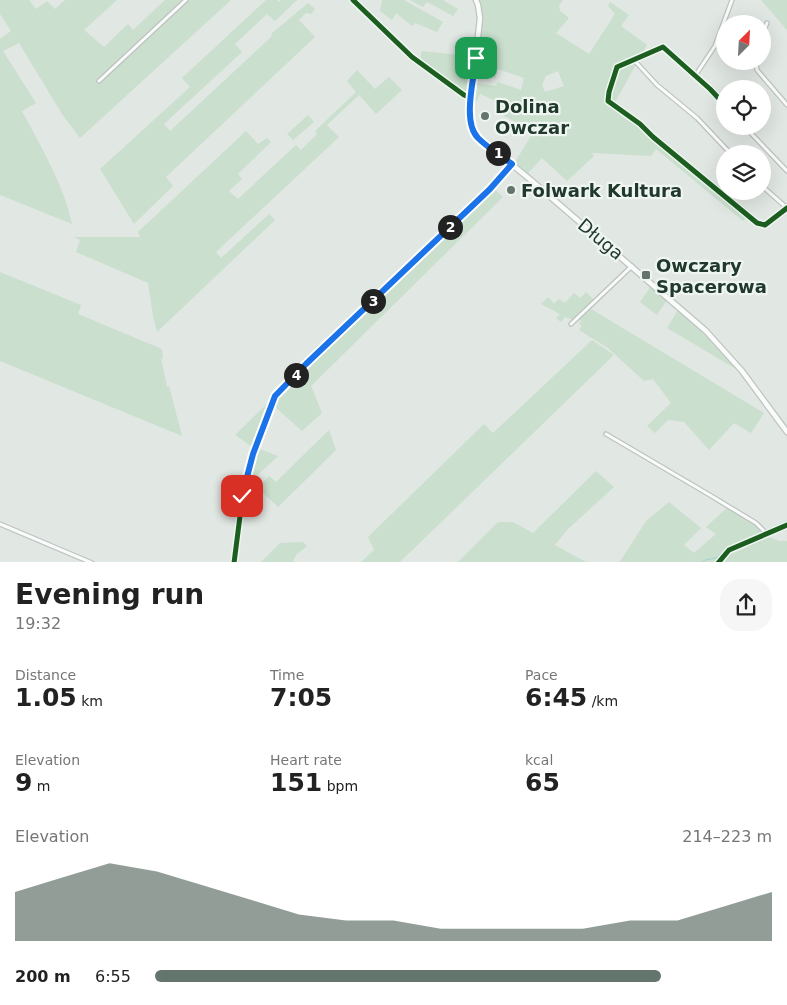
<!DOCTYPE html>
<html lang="en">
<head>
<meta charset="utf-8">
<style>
  body { margin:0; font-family:"DejaVu Sans",sans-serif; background:#f6f6f6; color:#222; height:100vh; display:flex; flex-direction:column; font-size:19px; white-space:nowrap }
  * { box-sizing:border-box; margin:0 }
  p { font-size:16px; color:#767676 }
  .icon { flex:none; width:28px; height:28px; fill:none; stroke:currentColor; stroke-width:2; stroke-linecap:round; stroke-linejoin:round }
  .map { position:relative; height:562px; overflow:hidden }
  .sheet { display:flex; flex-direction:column; background:#fff; flex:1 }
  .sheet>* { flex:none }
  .needle { width:32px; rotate:24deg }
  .buttons { position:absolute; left:716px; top:15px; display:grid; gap:10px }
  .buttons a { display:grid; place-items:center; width:55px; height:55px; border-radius:50%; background:#fff; box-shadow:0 5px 20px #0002; font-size:25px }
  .pin { position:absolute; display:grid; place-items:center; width:42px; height:42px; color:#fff; margin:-21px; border-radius:10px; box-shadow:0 2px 8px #0006 }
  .km { position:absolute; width:25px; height:25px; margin:-12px; border-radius:50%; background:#222; color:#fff; font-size:14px; line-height:25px; text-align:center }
  .round { display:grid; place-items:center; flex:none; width:52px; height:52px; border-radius:20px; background:#f6f6f6 }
  .summary { display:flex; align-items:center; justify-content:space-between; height:85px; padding:0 15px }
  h1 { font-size:28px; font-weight:700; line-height:38px }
  .figures { display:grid; grid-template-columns:repeat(3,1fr); gap:8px; height:85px; padding:5px 15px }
  .figures div { display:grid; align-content:center }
  .figures b { font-size:25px; font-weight:700 }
  .figures small { font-size:14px; font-weight:400 }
  .figures p { font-size:14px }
  .chart { height:140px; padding:10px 15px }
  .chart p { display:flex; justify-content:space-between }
  .chart svg { width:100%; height:90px; margin-top:5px; fill:#64756d; opacity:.7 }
  ul { padding:0 15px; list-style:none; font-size:16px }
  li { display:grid; grid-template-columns:80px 60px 1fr; align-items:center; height:38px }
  li i { height:12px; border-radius:6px; background:#64756d }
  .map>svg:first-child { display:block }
  .green { fill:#cadfcd; fill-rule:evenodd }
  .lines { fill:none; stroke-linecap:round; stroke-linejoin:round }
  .stream { stroke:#a3d4d1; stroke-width:1 }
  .street-casing { stroke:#bec3c0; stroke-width:5.5 }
  .secondary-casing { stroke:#bec4c0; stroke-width:7 }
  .street { stroke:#fafbfb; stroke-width:3 }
  .secondary { stroke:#fafbfb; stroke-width:4.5 }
  .cycleway-casing { stroke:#eff6f1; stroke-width:8 }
  .cycleway { stroke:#1b5e20; stroke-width:5 }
  .route-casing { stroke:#fff; stroke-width:10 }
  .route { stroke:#1a73e8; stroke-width:6 }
  .poi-dot { fill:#64756d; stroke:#eff6f1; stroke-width:2 }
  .labels { text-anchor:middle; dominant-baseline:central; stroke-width:4.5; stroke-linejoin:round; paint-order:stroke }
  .poi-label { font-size:18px; font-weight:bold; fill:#21382d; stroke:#eff6f1; text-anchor:start }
  .street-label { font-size:18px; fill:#21382d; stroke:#eff6f1 }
</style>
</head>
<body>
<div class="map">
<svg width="787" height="563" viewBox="0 0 787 563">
  <rect width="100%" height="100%" fill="#e1e7e3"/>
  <g class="green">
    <path d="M0 0H29L36 9 47 1 55 9 65 0H117L84 30 104 47 128 24 133 30 165 0H231L80 138 62 114 19 43 3 51 36 103 22 111C41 147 64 185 72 224L0 195V39L11 31 0 14Z"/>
    <path d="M266 0H277L279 2 281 0H297L275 21 267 14 235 44 242 52 164 124 170 131 272 36 271 34 308 3 315 9 311 14 306 13 299 20 315 37 166 177 173 186 134 224 100 169 190 87 182 78Z"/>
    <path d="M382 0H404L443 22 437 32 415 23 412 26 396 13 392 20 380 11Z"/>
    <path d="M410 0H443L458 9 453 16 427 2 423 7Z"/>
    <path d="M480 0H563L559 6 560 11 569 18 556 33 589 54 615 14 608 6 610 2 629 15 621 26 647 45 614 104 749 216 743 221 656 149 651 156 592 153 594 156 567 181 542 158 528 173 515 162 534 131 496 112V101L480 94 477 101H475L477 83 496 86 498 82 521 90 524 78 498 69 495 79 485 59 482 60C477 40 486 20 480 0ZM558 71 564 86 545 92 542 85 546 76Z"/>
    <path d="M761 0H787V30Z"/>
    <path d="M422 51 460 55 458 72 471 73 468 93 466 95 420 59Z"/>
    <path d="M357 70 375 89 389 77 402 90 376 114 359 95 327 125 339 137 216 252 221 258 269 214 275 220 157 332 153 316 148 283 76 252 80 240 74 237H140L138 232 246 131 258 144 267 138 271 142 238 174 242 179 229 191 238 199 296 145 301 150 317 134 315 131 356 92 347 81Z"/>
    <path d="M308 115 314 122 293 140 287 134Z"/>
    <path d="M493 188 503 197 311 386 322 413 302 431 274 406 276 398 304 368Z"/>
    <path d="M0 272 81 305 78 314 162 349 163 359 161 358 167 387 169 386 182 436 0 361Z"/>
    <path d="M651 286 667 300 657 315 640 302Z"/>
    <path d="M586 292 594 300 573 320 565 317 561 322 556 318 560 314 541 304 548 297 554 304 559 299 565 303 574 293 580 298Z"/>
    <path d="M591 309 764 413 751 433 734 423 709 450 684 422 668 420 655 433 647 426 671 403 653 379 644 381 608 348 579 330 582 326 579 324 581 321 578 319Z"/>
    <path d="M678 310 705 335 736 369 667 328Z"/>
    <path d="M592 340 614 355 400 562H361L374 550 368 537 484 424 493 433Z"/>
    <path d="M272 399 254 448 235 435Z"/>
    <path d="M329 430 336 450 278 507 262 492 256 490 269 476 276 482Z"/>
    <path d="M257 448 278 456 246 486Z"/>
    <path d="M596 471 614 487 567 530 555 545 586 562H458L498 522H513L533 533Z"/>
    <path d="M669 502 701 528 684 545 694 553 716 534 706 527 727 508 761 528 763 533 727 549 714 562 619 563 646 521Z"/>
    <path d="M769 537 779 541H787V562H724L729 555Z"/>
    <path d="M303 542 307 546 296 555 293 562H261L280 543Z"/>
  </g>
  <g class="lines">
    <g class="stream">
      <path d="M767 530 787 521"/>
      <path d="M701 563 705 560 716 558 727 548 762 532"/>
    </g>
    <defs>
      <g id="street">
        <path d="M353 0 412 57 464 95 471 98"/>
        <path d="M762 35 767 23"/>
        <path d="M634 60 657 85 697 118 731 154"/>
        <path d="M756 61 757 70 787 105"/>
        <path d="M695 76 715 46 732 0"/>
        <path d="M99 81 186 0"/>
        <path d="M725 105 710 89 663 47 617 67 609 92 608 101 640 124 653 137 757 223 765 225 787 208"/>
        <path d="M744 126 787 171"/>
        <path d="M762 186 787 208"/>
        <path d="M571 324 632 266"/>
        <path d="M606 434 708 494 756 523 767 534"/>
        <path d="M0 524 92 563"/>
        <path d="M234 563 244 485 253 454 275 396 306 364 490 189 512 165"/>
      </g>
      <g id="secondary">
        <path d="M476 0 478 5 480 18 471 101 470 115 475 134 532 181 706 331 742 371 787 432"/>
        <path d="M718 563 729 550 787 525"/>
      </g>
    </defs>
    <use href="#street" class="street-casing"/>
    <use href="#secondary" class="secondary-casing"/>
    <use href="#street" class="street"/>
    <use href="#secondary" class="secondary"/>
    <defs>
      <g id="cycleway">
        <path d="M725 105 710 89 663 47 617 67 609 92 608 101 640 124 653 137 757 223 765 225 787 208"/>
        <path d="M234 563 244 485 253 454 275 396 306 364 490 189 512 164C482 141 468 141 471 98L464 95 412 57 353 0"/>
        <path d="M718 563 729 550 787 525"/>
      </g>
    </defs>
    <use href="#cycleway" class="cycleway-casing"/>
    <use href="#cycleway" class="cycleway"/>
  </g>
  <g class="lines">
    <defs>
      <path id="route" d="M242 496 253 454 275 396 306 364 490 189 512 164C501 156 488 148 478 138 462 122 474 79 476 58"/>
    </defs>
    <use href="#route" class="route-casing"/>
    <use href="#route" class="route"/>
  </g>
  <g class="poi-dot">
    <circle cx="485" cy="116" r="5"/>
    <circle cx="511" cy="190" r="5"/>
    <rect x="641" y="270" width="10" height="10" rx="2.5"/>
  </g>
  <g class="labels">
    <g class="poi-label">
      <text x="495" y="106">Dolina<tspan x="495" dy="21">Owczar</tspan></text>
      <text x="521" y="190">Folwark Kultura</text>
      <text x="656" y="265">Owczary<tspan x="656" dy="21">Spacerowa</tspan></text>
    </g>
    <g class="street-label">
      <text transform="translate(601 239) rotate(40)">Długa</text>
    </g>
  </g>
</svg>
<div class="buttons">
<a><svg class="needle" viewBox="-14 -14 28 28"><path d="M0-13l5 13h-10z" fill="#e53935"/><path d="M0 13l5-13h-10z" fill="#767676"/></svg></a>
<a><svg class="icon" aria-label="locate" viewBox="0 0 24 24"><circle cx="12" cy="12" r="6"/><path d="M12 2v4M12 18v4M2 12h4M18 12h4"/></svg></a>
<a><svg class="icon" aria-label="layers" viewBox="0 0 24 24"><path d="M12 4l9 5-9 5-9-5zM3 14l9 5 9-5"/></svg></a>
</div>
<div class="pin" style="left:476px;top:58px;background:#1e9e55"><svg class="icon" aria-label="arrive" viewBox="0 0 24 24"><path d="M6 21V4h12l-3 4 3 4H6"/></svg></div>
<div class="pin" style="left:242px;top:496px;background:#d93025"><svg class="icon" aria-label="check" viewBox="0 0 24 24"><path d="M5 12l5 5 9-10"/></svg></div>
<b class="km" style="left:498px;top:153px">1</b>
<b class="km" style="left:450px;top:227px">2</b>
<b class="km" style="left:373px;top:301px">3</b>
<b class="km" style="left:296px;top:375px">4</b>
</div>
<section class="sheet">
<div class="summary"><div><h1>Evening run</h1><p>19:32</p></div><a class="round"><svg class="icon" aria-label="share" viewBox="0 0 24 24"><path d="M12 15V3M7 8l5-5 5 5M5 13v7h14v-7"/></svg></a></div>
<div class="figures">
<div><p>Distance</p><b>1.05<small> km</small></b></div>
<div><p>Time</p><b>7:05</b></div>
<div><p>Pace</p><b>6:45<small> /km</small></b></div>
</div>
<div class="figures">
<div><p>Elevation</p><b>9<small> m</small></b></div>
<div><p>Heart rate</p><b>151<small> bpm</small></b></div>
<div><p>kcal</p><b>65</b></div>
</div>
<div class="chart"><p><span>Elevation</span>214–223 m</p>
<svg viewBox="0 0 160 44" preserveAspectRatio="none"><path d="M0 44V20L10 13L20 6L30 10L40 17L50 24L60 31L70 34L80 34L90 38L100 38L110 38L120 38L130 34L140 34L150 27L160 20V44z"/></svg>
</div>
<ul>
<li><b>200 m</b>6:55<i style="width:82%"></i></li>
</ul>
</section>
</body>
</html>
